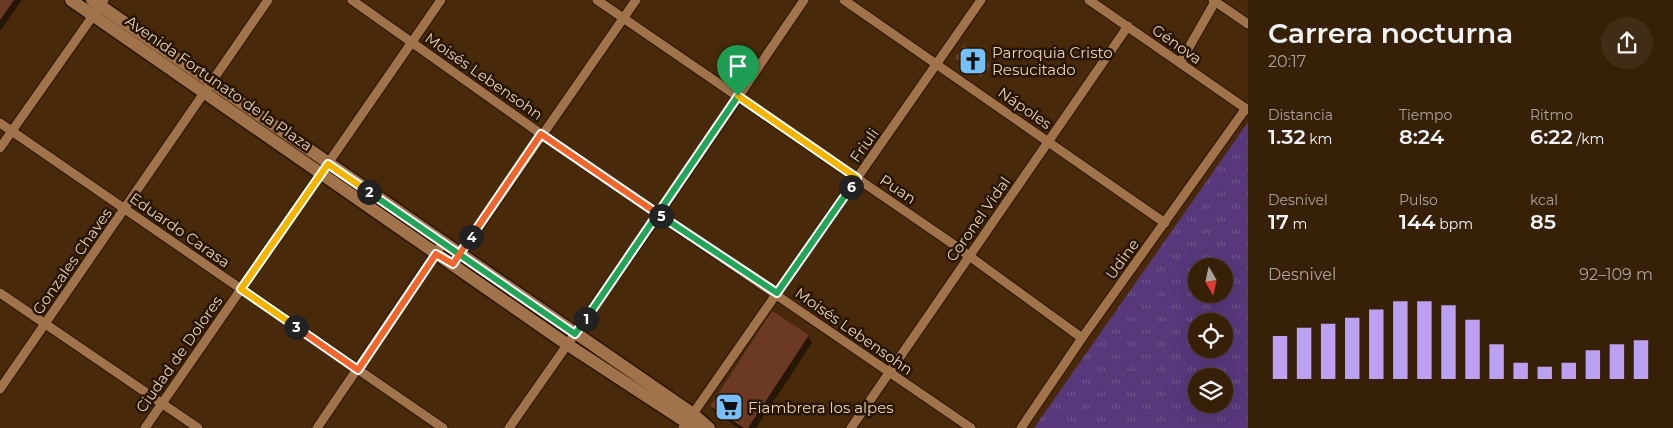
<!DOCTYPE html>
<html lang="es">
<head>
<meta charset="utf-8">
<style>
  body { margin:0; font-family:Montserrat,sans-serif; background:#412d16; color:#f1f3f6; height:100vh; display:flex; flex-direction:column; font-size:19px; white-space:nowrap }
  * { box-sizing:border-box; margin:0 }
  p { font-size:16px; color:#aaa39c }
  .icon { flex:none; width:28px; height:28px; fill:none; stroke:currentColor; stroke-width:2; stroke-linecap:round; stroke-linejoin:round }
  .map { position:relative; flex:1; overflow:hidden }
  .sheet { display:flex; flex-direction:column; background:#362008; width:425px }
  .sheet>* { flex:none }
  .needle { width:32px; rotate:171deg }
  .buttons { position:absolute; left:1188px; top:258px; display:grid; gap:10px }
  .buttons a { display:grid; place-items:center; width:45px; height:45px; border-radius:50%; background:#362008; box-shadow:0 5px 20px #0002,0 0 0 1px #503e29; font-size:25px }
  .pin { position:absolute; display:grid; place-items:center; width:42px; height:42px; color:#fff; margin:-51px -21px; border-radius:50% 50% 50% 0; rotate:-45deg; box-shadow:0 0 5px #0007 }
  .pin .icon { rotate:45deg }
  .km { position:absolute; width:25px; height:25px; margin:-12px; border-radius:50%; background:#222; color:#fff; font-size:14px; line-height:25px; text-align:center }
  .round { display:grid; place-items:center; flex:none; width:52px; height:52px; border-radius:26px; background:#412d16 }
  .headline { display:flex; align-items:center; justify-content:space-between; height:85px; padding:0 20px }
  h1 { font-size:28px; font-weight:600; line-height:38px }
  .figures { display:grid; grid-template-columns:repeat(3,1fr); gap:8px; height:85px; padding:5px 20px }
  .figures div { display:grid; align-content:center }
  .figures b { font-size:21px; font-weight:600 }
  .figures small { font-size:14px; font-weight:400 }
  .figures p { font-size:14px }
  .chart { height:140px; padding:10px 20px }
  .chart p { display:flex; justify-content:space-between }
  .chart svg { width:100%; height:90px; margin-top:5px; stroke:#bca0f2; stroke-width:6 }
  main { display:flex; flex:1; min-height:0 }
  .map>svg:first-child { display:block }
  .grass { fill:url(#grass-tufts); fill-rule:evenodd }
  .shadow { fill:#0007 }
  .building { fill:#6c3924 }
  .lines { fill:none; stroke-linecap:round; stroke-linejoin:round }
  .minor-casing { stroke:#291401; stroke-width:11 }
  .secondary-casing { stroke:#291401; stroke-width:15 }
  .minor { stroke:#a0734b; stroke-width:9 }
  .secondary { stroke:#a0734b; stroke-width:12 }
  .split-1-casing { stroke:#fff; stroke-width:10 }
  .split-2-casing { stroke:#fff; stroke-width:10 }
  .split-3-casing { stroke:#fff; stroke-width:10 }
  .split-4-casing { stroke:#fff; stroke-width:10 }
  .split-5-casing { stroke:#fff; stroke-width:10 }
  .split-6-casing { stroke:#fff; stroke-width:10 }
  .split-7-casing { stroke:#fff; stroke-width:10 }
  .split-1 { stroke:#22a559; stroke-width:6 }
  .split-2 { stroke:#22a559; stroke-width:6 }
  .split-3 { stroke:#f5b400; stroke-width:6 }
  .split-4 { stroke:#f0652b; stroke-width:6 }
  .split-5 { stroke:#f0652b; stroke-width:6 }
  .split-6 { stroke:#22a559; stroke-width:6 }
  .split-7 { stroke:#f5b400; stroke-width:6 }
  .labels { text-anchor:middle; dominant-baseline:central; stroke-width:5; stroke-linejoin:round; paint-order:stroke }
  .street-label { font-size:15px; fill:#ead1bc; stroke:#271505 }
  .poi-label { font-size:15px; fill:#ead1bc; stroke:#271505; text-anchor:start }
</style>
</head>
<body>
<main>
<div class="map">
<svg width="1248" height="428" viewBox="0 0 1248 428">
  <defs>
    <pattern id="grass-tufts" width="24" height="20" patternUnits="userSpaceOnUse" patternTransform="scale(1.25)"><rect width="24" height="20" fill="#56387b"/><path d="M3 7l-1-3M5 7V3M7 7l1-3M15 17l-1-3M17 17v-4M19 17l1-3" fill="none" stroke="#6e548c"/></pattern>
  </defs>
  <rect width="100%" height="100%" fill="#482a0a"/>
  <path class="grass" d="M1248 122V428H1034ZM1196 266H1224V294H1196ZM1196 321H1224V349H1196ZM1196 376H1224V404H1196Z"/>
  <g class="shadow">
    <path d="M0 0H22L0 31Z"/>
    <path d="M773 313 808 336 812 343 756 428H739L715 413 711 406Z"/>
  </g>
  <g class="building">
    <path d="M0 0H14L0 20Z"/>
    <path d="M964 45 991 65 981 77 955 58Z"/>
    <path d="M772 311 809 335 748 428H744L710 406Z"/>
  </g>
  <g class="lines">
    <defs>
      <g id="minor">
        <path d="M352 0 541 134 971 428"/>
        <path d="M597 0 950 242 1082 338"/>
        <path d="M844 0 1165 223"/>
        <path d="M1089 0 1248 110"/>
        <path d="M1213 0 1248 24"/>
        <path d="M1180 63 1216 0"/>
        <path d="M0 123 443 428"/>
        <path d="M0 148 104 0"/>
        <path d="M453 264 636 0"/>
        <path d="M0 293 198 428"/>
        <path d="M0 389 268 0"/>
        <path d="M145 428 441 0"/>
        <path d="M317 428 443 243"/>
        <path d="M509 428 658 215 804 0"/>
        <path d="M683 428 981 0"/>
        <path d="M851 428 1128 26"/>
        <path d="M1021 428 1082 338 1246 108"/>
      </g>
      <g id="secondary">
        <path d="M71 0 568 345 695 428"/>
        <path d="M92 0 693 414 709 428"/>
      </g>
    </defs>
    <use href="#minor" class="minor-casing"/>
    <use href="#secondary" class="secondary-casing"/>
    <use href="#minor" class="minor"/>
    <use href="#secondary" class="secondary"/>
  </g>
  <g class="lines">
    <defs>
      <path id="split-1" d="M586 319 738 96"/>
      <path id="split-2" d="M369 192 575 334 586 319"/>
      <path id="split-3" d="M296 327 241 289 328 164 369 192"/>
      <path id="split-4" d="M296 327 358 370 436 254 453 264 471 237"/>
      <path id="split-5" d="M471 237 541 134 661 216"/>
      <path id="split-6" d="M661 216 777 293 851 187"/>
      <path id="split-7" d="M738 96 857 178 851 187"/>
    </defs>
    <use href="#split-1" class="split-1-casing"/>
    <use href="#split-2" class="split-2-casing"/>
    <use href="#split-3" class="split-3-casing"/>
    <use href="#split-4" class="split-4-casing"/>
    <use href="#split-5" class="split-5-casing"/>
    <use href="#split-6" class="split-6-casing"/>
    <use href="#split-7" class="split-7-casing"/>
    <use href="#split-1" class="split-1"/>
    <use href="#split-2" class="split-2"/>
    <use href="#split-3" class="split-3"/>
    <use href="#split-4" class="split-4"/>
    <use href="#split-5" class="split-5"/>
    <use href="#split-6" class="split-6"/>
    <use href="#split-7" class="split-7"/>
  </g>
  <defs>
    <symbol id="church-square" viewBox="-11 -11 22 22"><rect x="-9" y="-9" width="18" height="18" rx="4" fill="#76c0f7" stroke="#271505"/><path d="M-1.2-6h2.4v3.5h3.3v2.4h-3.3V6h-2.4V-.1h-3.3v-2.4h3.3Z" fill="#111"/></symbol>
    <symbol id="supermarket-square" viewBox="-11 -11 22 22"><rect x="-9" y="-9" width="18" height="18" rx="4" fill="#76c0f7" stroke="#271505"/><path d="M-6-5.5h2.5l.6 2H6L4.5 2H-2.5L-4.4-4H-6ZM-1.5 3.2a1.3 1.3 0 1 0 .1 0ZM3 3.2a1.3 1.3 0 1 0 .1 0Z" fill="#111"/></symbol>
  </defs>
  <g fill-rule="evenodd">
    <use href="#church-square" x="957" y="45" width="32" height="32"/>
    <use href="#supermarket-square" x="713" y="391" width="32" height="32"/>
  </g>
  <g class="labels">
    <g class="street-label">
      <text transform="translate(1177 44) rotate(35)">Génova</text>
      <text transform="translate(484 76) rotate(35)">Moisés Lebensohn</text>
      <text transform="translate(219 83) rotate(35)">Avenida Fortunato de la Plaza</text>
      <text transform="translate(1025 108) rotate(35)">Nápoles</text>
      <text transform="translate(864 145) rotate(-55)">Friuli</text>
      <text transform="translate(898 189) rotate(34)">Puan</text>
      <text transform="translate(978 219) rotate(-55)">Coronel Vidal</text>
      <text transform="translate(180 230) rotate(35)">Eduardo Carasa</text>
      <text transform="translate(1122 259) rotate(-54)">Udine</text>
      <text transform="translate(72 261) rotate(-55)">Gonzales Chaves</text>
      <text transform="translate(854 331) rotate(35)">Moisés Lebensohn</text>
      <text transform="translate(179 354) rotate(-55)">Ciudad de Dolores</text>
    </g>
    <g class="poi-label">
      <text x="992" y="52">Parroquia Cristo<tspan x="992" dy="17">Resucitado</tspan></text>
      <text x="748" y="407">Fiambrera los alpes</text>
    </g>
  </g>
</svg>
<div class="buttons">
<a><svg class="needle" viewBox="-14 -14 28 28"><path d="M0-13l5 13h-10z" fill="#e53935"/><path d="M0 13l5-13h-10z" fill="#aaa39c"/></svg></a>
<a><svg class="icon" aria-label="locate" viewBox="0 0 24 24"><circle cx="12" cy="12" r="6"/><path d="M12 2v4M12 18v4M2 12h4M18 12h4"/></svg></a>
<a><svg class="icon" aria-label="layers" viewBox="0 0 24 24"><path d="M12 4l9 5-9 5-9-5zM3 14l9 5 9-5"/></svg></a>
</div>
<div class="pin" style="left:738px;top:96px;background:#1e9e55"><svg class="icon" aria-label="arrive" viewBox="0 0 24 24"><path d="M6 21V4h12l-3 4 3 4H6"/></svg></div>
<b class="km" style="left:586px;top:319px">1</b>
<b class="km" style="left:369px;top:192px">2</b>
<b class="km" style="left:296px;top:327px">3</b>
<b class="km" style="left:471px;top:237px">4</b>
<b class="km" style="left:661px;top:216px">5</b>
<b class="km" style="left:851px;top:187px">6</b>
</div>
<section class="sheet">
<div class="headline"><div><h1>Carrera nocturna</h1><p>20:17</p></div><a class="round"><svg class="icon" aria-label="share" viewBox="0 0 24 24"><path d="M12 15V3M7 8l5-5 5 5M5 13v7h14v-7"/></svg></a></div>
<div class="figures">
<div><p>Distancia</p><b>1.32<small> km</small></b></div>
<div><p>Tiempo</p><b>8:24</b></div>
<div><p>Ritmo</p><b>6:22<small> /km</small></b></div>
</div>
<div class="figures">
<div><p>Desnivel</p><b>17<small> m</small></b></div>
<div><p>Pulso</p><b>144<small> bpm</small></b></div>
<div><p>kcal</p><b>85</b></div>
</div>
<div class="chart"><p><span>Desnivel</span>92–109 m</p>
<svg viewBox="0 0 160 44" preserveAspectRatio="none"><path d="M5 44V23M15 44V19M25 44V17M35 44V14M45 44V10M55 44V6M65 44V6M75 44V8M85 44V15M95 44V27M105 44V36M115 44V38M125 44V36M135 44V30M145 44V27M155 44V25"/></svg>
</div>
</section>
</main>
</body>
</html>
